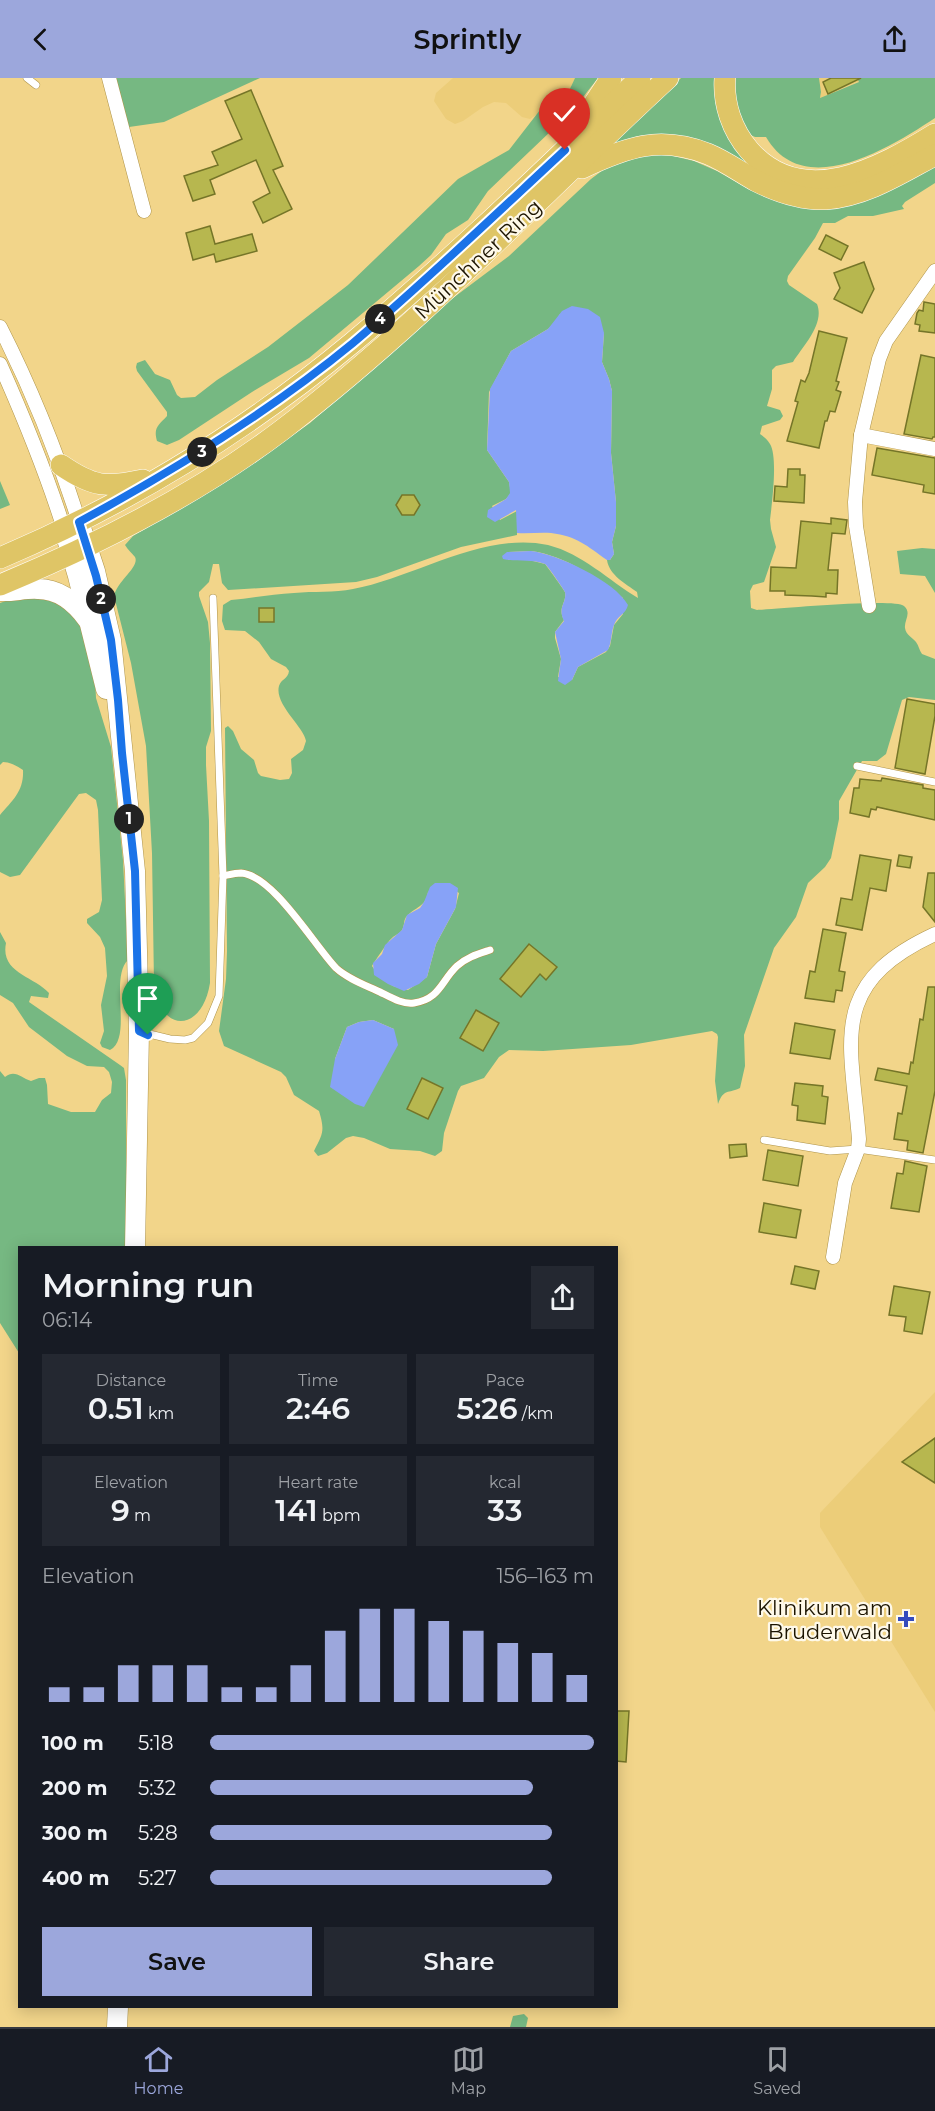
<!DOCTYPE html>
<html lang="en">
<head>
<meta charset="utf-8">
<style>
  body { margin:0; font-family:Montserrat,sans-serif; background:#242831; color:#f1f3f6; height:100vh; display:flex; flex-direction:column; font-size:22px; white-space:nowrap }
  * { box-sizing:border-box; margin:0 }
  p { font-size:20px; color:#9ea1a6 }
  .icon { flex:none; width:33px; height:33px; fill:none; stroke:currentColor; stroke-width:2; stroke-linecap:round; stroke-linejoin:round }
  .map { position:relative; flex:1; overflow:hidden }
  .side { position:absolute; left:18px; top:1168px; width:600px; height:762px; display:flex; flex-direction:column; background:#171b24; border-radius:0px; box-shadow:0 3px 15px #0003 }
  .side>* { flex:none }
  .pin { position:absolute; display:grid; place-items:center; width:51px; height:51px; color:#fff; margin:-62px -26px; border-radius:50% 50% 50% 0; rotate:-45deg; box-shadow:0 0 6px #0007 }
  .pin .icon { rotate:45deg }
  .km { position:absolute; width:30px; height:30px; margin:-15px; border-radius:50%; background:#222; color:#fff; font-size:16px; line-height:30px; text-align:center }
  .round { display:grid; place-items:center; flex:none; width:63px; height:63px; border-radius:0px; background:#242831 }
  .head { display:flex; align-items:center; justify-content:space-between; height:102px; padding:0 24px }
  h1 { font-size:33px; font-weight:600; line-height:45px }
  .figures { display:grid; grid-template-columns:repeat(3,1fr); gap:9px; height:102px; padding:6px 24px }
  .figures div { display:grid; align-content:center; border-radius:0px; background:#242831; text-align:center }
  .figures b { font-size:30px; font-weight:600 }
  .figures small { font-size:16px; font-weight:400 }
  .figures p { font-size:16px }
  .chart { height:168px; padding:12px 24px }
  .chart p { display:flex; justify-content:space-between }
  .chart svg { width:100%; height:108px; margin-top:6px; stroke:#9ca7dc; stroke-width:6 }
  .primary-button { display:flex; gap:12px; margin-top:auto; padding:12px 24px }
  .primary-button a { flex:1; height:69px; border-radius:0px; background:#9ca7dc; color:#111; font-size:24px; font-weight:600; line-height:69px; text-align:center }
  .primary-button a+a { background:#242831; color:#f1f3f6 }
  ul { padding:0 24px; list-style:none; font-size:20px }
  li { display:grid; grid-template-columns:96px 72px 1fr; align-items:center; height:45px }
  li i { height:15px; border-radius:8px; background:#9ca7dc }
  header { display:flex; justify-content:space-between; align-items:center; height:78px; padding:0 24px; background:#9ca7dc; color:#111; font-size:27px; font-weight:600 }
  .menu { display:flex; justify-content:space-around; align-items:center; height:84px; border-top:2px solid #363941; background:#171b24; font-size:16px; color:#9ea1a6 }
  .menu a { display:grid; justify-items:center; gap:3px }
  .menu .selected { color:#9ca7dc }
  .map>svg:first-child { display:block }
  .built { fill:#eccd79 }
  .green { fill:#76b882; fill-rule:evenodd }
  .water { fill:#87a2f7 }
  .building { fill:#b7b74f; stroke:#757528; stroke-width:1.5 }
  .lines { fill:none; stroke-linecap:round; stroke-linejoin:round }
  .lane-casing { stroke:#af9449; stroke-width:8 }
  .street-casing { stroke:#af9449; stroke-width:15 }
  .secondary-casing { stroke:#af9449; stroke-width:21 }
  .primary-casing { stroke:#fff; stroke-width:22 }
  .lane { stroke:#fff; stroke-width:7 }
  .street { stroke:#fff; stroke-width:14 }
  .secondary { stroke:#fff; stroke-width:20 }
  .primary { stroke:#dfc566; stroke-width:21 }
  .route-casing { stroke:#fff; stroke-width:12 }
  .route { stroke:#1a73e8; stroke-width:8 }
  .poi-dot { fill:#344bbd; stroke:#fef9ea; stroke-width:2 }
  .labels { text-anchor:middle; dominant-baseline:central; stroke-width:4.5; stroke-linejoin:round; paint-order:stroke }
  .street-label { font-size:21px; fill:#1c1400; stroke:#fef9ea }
  .poi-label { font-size:21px; fill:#1c1400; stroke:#fef9ea; text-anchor:end }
</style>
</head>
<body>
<header><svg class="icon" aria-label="back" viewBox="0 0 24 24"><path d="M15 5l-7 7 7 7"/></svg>Sprintly<svg class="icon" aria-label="share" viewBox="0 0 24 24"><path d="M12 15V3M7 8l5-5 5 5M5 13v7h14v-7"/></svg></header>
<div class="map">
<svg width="935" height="1949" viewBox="0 0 935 1949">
  <rect width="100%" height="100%" fill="#f2d58a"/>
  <g class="built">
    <path d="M453 0H575L568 15 530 41 522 39 506 25 494 24 483 29 463 43 455 46 446 41 434 23 436 15Z"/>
    <path d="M819 0H857L860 3 820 20 821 14Z"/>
    <path d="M935 1314V1634L820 1449V1435Z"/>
  </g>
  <g class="green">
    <path d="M113 0H260L164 44 129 49 126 46Z"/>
    <path d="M575 0H598L573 32 488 113 468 142 446 156 431 177 419 188 309 280 252 314 179 362 167 367 157 363C153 349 159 347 167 338V334L137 293 136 289 137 285 145 282 155 296 170 302 177 317 181 320 195 319 217 302 268 269 348 207 458 101 509 72 540 32 568 15Z"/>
    <path d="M681 0H715L729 58 823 114 662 56 638 58 611 68Z"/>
    <path d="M730 0H819L821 14 820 20 859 4 857 0H935V40C891 69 804 124 766 59H755L744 54Z"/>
    <path d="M639 76 669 77 694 83 717 93 752 113 935 81V105L905 124 902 128 904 131 873 138H848L835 145H823L815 160 788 198 787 203 789 207 817 226C825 246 803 268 793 284L776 288 772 292V311L767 328 780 332 783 338 780 342 762 348 760 356C764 359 767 361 770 366 778 379 772 425 770 442L771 451 776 469 764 504 753 507 750 513 751 530 757 532C778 531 894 520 904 528 912 535 904 542 905 550 906 557 912 559 916 564 919 568 919 572 922 576L935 581V622L909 619 902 622 886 676 877 683H862L839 723V741L831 780 825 789 808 805 796 839 774 870 744 957 745 988 740 1010C728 1016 724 1010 718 1026L715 1003 718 959 717 956 712 953 631 967 543 973 509 972 499 979 484 1000 461 1008 458 1013 444 1055 442 1073 435 1078 420 1073 390 1071 364 1060 353 1058 346 1060 327 1075 318 1078 314 1073C323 1055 325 1053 319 1033L294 1017 286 999 281 994 224 968 219 953 226 901 227 873 225 650 228 648 233 653 241 671 254 682 258 695 261 698 280 702 289 701 292 695 291 681 303 672 306 663C304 649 274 626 279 608 281 601 288 601 289 593L286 589 271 581 259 564 245 553 225 552 222 543 223 527 231 522C252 520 273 516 294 515 314 513 334 515 353 511 414 500 484 453 548 467 583 476 608 502 638 520L637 514C626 506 609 497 607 482H610L614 476 612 464 616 448V424L611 375 612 313 609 301 602 284 604 255 560 236 555 244 548 251 511 273 489 314 487 372 509 404 511 415 506 421 492 428 500 442 517 433V457L461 469 377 499 356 504 228 512 222 505 219 486H213L209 504 199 514V518L208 544 210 565 211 653 206 669V687L209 743 210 905C202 955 160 956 154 906L152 775 146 668 131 585 114 518C117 503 140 489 135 479 132 475 128 472 125 467L133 458 227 403 310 345 449 223 509 178 591 101 603 92ZM531 473C567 478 594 499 623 520V536L614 547 610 568 606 574 578 589 572 602 558 599 561 581 555 560V554L564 542C557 529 567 525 565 514 564 512 547 488 545 486L525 481 508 482V474ZM444 805 459 815 455 831 436 866 427 899 408 912C390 909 382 903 372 888 373 886 389 862 391 861 394 857 400 856 402 852 405 847 403 842 407 838 415 829 426 829 428 814ZM373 942 394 951 335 981 347 949 359 944Z"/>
    <path d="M0 403 10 427 0 431Z"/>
    <path d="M922 470 935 471V515L925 498 900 496 897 473Z"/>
    <path d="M33 516 69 528 85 555 95 599 96 620 111 669 123 782 128 882C109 900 133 960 110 972L102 969 100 965 104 953 101 927 107 898 105 870 100 859 87 845V841L99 834 102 822 98 732 96 722 86 715 79 716 20 797 10 799 0 794V737C13 722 24 713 23 692 17 688 10 684 3 684L0 687V525L20 518Z"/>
    <path d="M0 854 6 865C0 895 34 898 49 915L48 920 31 918 29 924 120 987 124 990 126 1002V1170H20L19 1275 0 1245V993L5 999C15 991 21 1000 31 1003L39 1000H45L47 1007 48 1026 71 1034H95L102 1022 111 1015 112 1004 109 994 104 989 87 988 67 978 29 949 13 925 0 917Z"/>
    <path d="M524 1936 528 1940 526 1949H510L513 1938Z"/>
  </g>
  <g class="water">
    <path d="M572 228 588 231 600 239 604 255 602 284 609 301 612 313 611 375 616 424V448L612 464 614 476 610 482H607C587 468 577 458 551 455 540 454 528 456 517 455L516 432 495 444 487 439 488 432 506 421 510 415 509 404 487 372 490 311 511 273 548 251 562 233Z"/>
    <path d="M531 473C557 476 615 503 628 527 626 536 617 538 614 547 611 555 612 563 608 572L578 589 572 602 565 607 558 603 561 581 555 554 564 543C557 529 567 525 565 514 564 512 548 488 545 486 531 481 517 484 503 481L502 478 507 474Z"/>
    <path d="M435 805H450L458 810 456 829 436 866 427 899 419 906 404 913 388 906 374 897 373 885 382 876 385 867 402 852 407 837 420 830 424 824 430 809Z"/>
    <path d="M373 942 394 951 398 967 364 1029 355 1026 330 1009 335 981 347 949 359 944Z"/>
  </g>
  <g class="building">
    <path d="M831 0H861L828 16 823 4Z"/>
    <path d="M251 12 283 88 273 92 292 131 263 145 253 124 270 115 256 82 210 102 215 116 193 123 184 98 218 87 212 74 242 61 225 23Z"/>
    <path d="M210 148 215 166 252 156 257 173 216 184 214 176 193 182 186 155Z"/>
    <path d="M826 157 848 168 841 182 819 171Z"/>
    <path d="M864 184 874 211 862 235 834 221 840 210 834 195Z"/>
    <path d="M924 224 935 226V255L919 253 920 247 915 246 917 235 919 232 923 233Z"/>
    <path d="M819 253 847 260 836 303 839 304 836 312 841 314 835 334 830 333 827 343H825L819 370 787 363 798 324 795 323 801 302 805 304 809 295Z"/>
    <path d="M921 277 935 280V359H933L932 361 904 356Z"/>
    <path d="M877 370 935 380V416L923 414 924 407 872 397Z"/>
    <path d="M788 391H800V397H805L804 425 774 423 775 408 787 409Z"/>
    <path d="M402 417H414L420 427 414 437H402L396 427Z"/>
    <path d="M831 440 847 442 845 456 832 455 828 492H838L837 516 826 515V519L812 518 785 517V513H770L771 489 796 490 801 443 831 446Z"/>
    <rect x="259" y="530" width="15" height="14"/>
    <path d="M907 621 935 626V638L925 696 895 690Z"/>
    <path d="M882 700 923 707V710L935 712V742L877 729 876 732 871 731 869 739 850 735 854 710H859L860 701 881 703Z"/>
    <path d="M860 777 891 782 886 813 870 810 862 852 836 847 841 820 852 822Z"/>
    <path d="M899 777 912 779 910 790 897 788Z"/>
    <path d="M928 795H935V844L923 829Z"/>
    <path d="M823 851 846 855 839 893 845 894 842 913 836 912 834 924 805 920 810 893 815 894Z"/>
    <path d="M529 866 557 889 546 902 540 896 521 919 500 901Z"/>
    <path d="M928 909H935V1013L923 1075 907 1072 908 1063 894 1061 898 1035 902 1036 907 1008 875 1002 878 990 909 996 911 984 913 985 920 941 923 942Z"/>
    <path d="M476 932 499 945 483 973 460 960Z"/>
    <path d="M795 945 835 952 830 981 790 975Z"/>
    <path d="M422 1000 443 1010 428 1041 407 1031Z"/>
    <path d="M795 1005 823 1008 822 1018 828 1019 825 1046 797 1042 798 1028 792 1027Z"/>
    <path d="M746 1066 747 1078 730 1080 729 1067Z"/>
    <path d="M768 1072 803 1078 798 1108 763 1102Z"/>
    <path d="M905 1083 927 1088 919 1134 891 1130 897 1095 903 1096Z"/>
    <path d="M764 1125 801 1132 796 1160 759 1154Z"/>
    <path d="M795 1188 819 1193 815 1211 791 1206Z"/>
    <path d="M894 1208 930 1214 922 1256 904 1253 906 1239 889 1237Z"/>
    <path d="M935 1360V1405L902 1384Z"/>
    <path d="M616 1633H629L626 1684 616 1683Z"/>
  </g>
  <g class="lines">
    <defs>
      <g id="lane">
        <path d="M27 0 36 7"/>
        <path d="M857 688 935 704"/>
        <path d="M223 798C228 797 235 795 241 795 273 797 314 867 336 890 348 901 365 907 380 914 390 919 403 927 414 925 440 921 441 903 457 888 467 879 478 876 490 872"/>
        <path d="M141 954 170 961 185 962 193 960 208 945 219 918 223 798 213 520"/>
        <path d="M764 1062 830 1073 858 1071 935 1082"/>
      </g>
      <g id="street">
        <path d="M109 0 144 133"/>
        <path d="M0 249C32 312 58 377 79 444"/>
        <path d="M0 286C24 340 46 394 64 451"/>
        <path d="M861 357 935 371"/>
        <path d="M869 528 856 448 855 424 861 357 879 281 886 263 935 193"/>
        <path d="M833 1179 845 1105 858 1071 859 1061C851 962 827 906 935 856"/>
      </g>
      <g id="secondary">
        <path d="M79 444 95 493 111 562 135 793 139 953 135 1170"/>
        <path d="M64 451 78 498 106 611"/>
        <path d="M0 513C13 514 25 510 38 511 60 511 76 525 88 542"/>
        <path d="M117 1949 118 1929"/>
      </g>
      <g id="primary">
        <path d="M725 0C723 26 732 52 749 72 802 133 880 90 935 56"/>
        <path d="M584 41 611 0"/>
        <path d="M582 90C627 69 660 57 708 76 725 83 740 94 756 103 778 114 801 122 826 121 866 118 901 95 935 77"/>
        <path d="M61 387C93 409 106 410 143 402"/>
        <path d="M0 480C127 426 246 353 352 265 452 182 546 90 640 0"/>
        <path d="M0 507C99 466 196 417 282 352 421 246 540 118 668 0"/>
      </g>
    </defs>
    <use href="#lane" class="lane-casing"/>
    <use href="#street" class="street-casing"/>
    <use href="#secondary" class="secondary-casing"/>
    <use href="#primary" class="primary-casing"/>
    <use href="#lane" class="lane"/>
    <use href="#street" class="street"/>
    <use href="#secondary" class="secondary"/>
    <use href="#primary" class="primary"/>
  </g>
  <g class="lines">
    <defs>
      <path id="route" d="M148 957 139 953 135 793 122 675 118 622 111 562 96 498 79 444C175 392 268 335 353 265 426 203 495 137 565 72"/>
    </defs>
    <use href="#route" class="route-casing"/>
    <use href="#route" class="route"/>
  </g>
  <path class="poi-dot" d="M903 1532h6v6h6v6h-6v6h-6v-6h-6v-6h6z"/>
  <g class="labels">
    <g class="street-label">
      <text transform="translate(478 181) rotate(-43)">Münchner Ring</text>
    </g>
    <g class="poi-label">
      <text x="892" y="1529">Klinikum am<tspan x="892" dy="24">Bruderwald</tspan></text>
    </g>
  </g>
</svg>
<div class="pin" style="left:148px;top:957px;background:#1e9e55"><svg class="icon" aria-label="arrive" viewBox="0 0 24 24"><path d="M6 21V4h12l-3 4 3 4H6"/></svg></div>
<div class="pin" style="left:565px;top:72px;background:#d93025"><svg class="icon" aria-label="check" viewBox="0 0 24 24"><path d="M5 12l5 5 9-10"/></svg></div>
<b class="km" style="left:129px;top:741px">1</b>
<b class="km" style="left:101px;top:521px">2</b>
<b class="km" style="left:202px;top:374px">3</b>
<b class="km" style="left:380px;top:241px">4</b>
<section class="side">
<div class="head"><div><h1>Morning run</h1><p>06:14</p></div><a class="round"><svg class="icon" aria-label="share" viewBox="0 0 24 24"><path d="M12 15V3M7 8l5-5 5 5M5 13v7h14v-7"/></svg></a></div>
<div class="figures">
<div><p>Distance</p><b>0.51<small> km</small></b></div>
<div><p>Time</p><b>2:46</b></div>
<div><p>Pace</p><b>5:26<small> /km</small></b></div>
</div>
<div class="figures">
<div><p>Elevation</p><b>9<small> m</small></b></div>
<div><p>Heart rate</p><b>141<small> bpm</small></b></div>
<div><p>kcal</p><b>33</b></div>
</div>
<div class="chart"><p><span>Elevation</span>156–163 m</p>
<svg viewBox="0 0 160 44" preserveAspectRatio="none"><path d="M5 44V38M15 44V38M25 44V29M35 44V29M45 44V29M55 44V38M65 44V38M75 44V29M85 44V15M95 44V6M105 44V6M115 44V11M125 44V15M135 44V20M145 44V24M155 44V33"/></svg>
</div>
<ul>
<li><b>100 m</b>5:18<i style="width:100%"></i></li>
<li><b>200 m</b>5:32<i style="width:84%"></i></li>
<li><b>300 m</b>5:28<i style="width:89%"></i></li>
<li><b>400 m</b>5:27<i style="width:89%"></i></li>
</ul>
<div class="primary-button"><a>Save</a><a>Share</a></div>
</section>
</div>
<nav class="menu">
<a class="selected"><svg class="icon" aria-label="home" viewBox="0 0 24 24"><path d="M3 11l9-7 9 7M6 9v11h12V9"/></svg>Home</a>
<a><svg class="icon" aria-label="map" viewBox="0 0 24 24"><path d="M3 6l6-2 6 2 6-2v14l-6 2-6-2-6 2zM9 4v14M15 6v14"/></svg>Map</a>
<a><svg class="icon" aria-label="saved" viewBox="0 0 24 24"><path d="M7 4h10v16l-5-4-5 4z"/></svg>Saved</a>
</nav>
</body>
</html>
